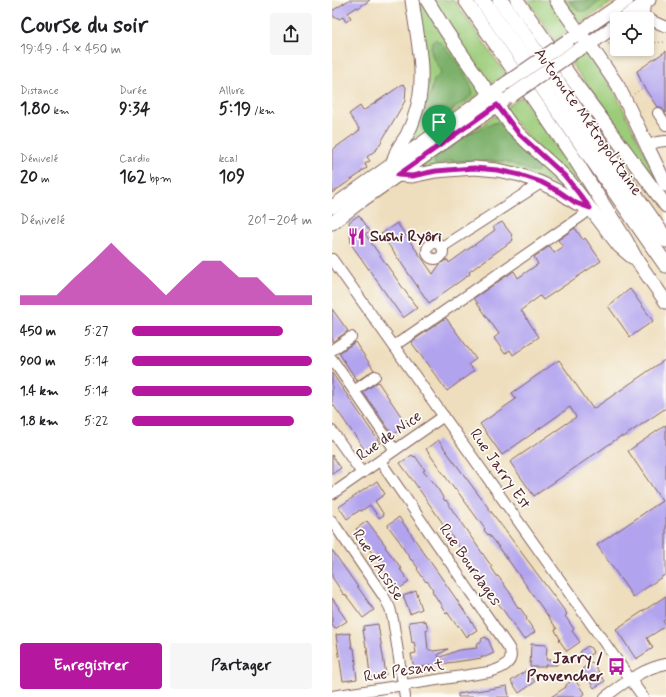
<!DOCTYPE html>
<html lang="fr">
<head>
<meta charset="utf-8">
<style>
  body { margin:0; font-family:Mynerve,sans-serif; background:#f6f6f6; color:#202124; height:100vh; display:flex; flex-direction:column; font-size:15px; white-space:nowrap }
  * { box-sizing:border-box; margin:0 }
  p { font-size:13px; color:#757577 }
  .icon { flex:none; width:22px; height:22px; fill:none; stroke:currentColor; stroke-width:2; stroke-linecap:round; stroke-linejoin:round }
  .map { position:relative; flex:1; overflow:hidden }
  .side { display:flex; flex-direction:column; background:#fff; width:332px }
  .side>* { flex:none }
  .fabs { position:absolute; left:278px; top:12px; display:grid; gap:8px }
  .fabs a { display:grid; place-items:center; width:44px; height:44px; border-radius:4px; background:#fff; box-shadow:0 2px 6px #0003; font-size:20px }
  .pin { position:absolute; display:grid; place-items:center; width:34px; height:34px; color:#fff; margin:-41px -17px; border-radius:50% 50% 50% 0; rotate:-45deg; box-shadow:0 0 4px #0007 }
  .pin .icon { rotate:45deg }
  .round { display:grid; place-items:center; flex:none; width:42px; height:42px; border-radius:4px; background:#f6f6f6 }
  .overview { display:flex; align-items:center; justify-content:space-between; height:68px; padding:0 20px }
  h1 { font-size:22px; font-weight:700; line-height:30px }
  .metrics { display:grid; grid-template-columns:repeat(3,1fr); gap:6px; height:68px; padding:4px 20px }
  .metrics div { display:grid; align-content:center }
  .metrics b { font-size:17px; font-weight:700 }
  .metrics small { font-size:11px; font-weight:400 }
  .metrics p { font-size:11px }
  .chart { height:112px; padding:8px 20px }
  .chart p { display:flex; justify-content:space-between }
  .chart svg { width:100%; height:72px; margin-top:4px; fill:#b5179e; opacity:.7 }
  .primary-button { display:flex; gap:8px; margin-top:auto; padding:8px 20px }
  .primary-button a { flex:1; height:46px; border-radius:4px; background:#b5179e; color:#fff; font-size:16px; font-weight:700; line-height:46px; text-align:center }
  .primary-button a+a { background:#f6f6f6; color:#202124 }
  ul { padding:0 20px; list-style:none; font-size:13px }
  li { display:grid; grid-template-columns:64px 48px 1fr; align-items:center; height:30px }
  li i { height:10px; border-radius:5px; background:#b5179e }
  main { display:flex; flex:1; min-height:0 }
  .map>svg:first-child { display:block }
  .green { fill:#9ccc7a; stroke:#737652; fill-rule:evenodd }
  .forest { fill:#7db06a; stroke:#64684a }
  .building { fill:#b1a3ee }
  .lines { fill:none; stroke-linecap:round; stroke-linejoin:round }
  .minor-casing { stroke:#83625e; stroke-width:12 }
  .major-casing { stroke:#83625e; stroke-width:15 }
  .highway-casing { stroke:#83625e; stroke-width:17 }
  .path { stroke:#83625e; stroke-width:1; stroke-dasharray:1 3; stroke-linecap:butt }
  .minor { stroke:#fff; stroke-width:10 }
  .major { stroke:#fff; stroke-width:13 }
  .highway { stroke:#fff; stroke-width:15 }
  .major-bridge-casing { stroke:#83625e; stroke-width:15; stroke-linecap:butt }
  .major-bridge { stroke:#fff; stroke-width:13 }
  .route-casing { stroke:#fff; stroke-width:8 }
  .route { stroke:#b5179e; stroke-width:5 }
  .labels { text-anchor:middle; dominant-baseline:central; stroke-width:3.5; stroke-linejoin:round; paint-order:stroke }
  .street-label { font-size:16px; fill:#4a1f2b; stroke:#fdfcf7 }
  .poi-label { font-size:16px; font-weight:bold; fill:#4a1f2b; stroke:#fdfcf7; text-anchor:start }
</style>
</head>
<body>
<main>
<section class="side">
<div class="overview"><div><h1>Course du soir</h1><p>19:49 · 4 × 450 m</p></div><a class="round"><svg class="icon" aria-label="share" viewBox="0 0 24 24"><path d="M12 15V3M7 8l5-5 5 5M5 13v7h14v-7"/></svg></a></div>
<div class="metrics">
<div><p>Distance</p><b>1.80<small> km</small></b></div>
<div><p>Durée</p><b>9:34</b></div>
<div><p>Allure</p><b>5:19<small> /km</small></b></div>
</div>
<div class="metrics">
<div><p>Dénivelé</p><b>20<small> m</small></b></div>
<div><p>Cardio</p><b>162<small> bpm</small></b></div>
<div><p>kcal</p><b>109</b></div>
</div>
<div class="chart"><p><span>Dénivelé</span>201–204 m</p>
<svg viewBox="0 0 160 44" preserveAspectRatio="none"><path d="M0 44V38L10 38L20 38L30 27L40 17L50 6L60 17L70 27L80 38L90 27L100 17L110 17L120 27L130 27L140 38L150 38L160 38V44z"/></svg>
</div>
<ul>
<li><b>450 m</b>5:27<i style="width:84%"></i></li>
<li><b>900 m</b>5:14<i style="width:100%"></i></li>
<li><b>1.4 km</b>5:14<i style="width:100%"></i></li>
<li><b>1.8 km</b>5:22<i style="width:90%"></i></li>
</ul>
<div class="primary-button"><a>Enregistrer</a><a>Partager</a></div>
</section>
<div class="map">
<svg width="334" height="697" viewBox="0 0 334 697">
  <rect width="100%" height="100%" fill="#fdfcf7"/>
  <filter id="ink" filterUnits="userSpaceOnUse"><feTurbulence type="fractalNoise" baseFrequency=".025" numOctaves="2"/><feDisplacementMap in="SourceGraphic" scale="8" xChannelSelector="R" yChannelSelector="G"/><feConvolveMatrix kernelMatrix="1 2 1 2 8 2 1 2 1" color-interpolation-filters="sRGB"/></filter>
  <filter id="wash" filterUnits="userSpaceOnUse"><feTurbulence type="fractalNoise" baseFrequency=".012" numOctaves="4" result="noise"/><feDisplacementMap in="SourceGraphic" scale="16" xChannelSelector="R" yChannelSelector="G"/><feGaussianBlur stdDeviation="0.9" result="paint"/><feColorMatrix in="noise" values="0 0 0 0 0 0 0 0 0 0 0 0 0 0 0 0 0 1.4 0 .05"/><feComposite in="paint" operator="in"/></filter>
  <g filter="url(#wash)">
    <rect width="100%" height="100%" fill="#eedebd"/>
    <g class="green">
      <path d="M84 0H88L101 22 139 77 137 78 140 81H141L148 90 146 95 145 96 74 148 86 121ZM103 39 137 98 129 103 101 126 91 120 94 102 98 96 102 80 109 73C107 62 92 51 103 39Z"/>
      <path d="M100 0H122L174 74 157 86Z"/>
      <path d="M195 0H219L238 30 223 41Z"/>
      <path d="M232 0H237L246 10 253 11 257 10 270 0H283L261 15 260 14 257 16 258 17 250 22 245 20Z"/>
      <path d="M253 53H256L284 94 328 184 327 185 294 137 239 63Z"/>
      <path d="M190 97 270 214 195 136 173 109 176 106Z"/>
      <path d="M162 116 166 117 240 192 208 178 84 169 150 124 151 125 154 123V121ZM165 122 168 123 182 140 206 164 197 171 193 169 173 161 160 162 130 161 114 162 103 159 116 150 138 133Z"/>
    </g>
    <g class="forest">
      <path d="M237 0H270C255 9 251 20 237 0Z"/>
      <path d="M103 39C104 40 108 42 108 42 116 49 144 86 140 95 137 99 132 101 128 104 118 111 109 118 101 126L96 128H94L91 125V120L94 102 98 96 102 80 109 73 108 70C103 61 94 49 103 39Z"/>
      <path d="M165 122 168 123 182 140 206 164C208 168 208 169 205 172L197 171 193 169 173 161H119C113 162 109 164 104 165L102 163 103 159 116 150 138 133Z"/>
    </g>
    <g id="blocks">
      <g class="building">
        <path d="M17 0H38L26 8 25 7 16 13 19 18 14 22 11 17 7 19 5 17 3 18 0 14V11Z"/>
        <path d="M334 51V113L329 107H325L311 86 305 71Z"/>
        <path d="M71 84 74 87 73 101 45 149 35 157 38 161 33 164 35 168 29 172V173L0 193V150L28 130 17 114 28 106 31 111Z"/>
        <path d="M27 215 38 231 33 234 85 308 71 318 19 244 17 222Z"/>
        <path d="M170 222 180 235 179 236 181 240 137 272 138 274 97 303 49 234 65 223 101 274 108 264 113 261 116 260 117 263 163 230 161 227Z"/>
        <path d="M243 228 251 240 253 238 269 261 211 300 208 296 189 310 207 337 181 355 178 350 173 354 162 338 167 334 142 298 182 271 186 278 206 264 202 257 218 246 222 253 231 247 226 240Z"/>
        <path d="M298 289 321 321 298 337 276 306Z"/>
        <path d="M0 309 16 331 0 342Z"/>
        <path d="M114 318 144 359 137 364 142 371 115 391 79 342Z"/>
        <path d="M23 342 42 370 25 381 7 353Z"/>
        <path d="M334 359V408L291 437 289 436 202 496 178 462 244 417 238 407 170 455 148 424 184 399 180 393 227 360 261 409Z"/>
        <path d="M0 373 48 443 35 453 0 403Z"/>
        <path d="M46 382 75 425 61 435 31 392Z"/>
        <path d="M334 425V574L301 597 265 545 330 501 296 451Z"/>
        <path d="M106 440 235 614 233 616 242 629 240 631 248 642 235 651 227 640 228 639 223 630 225 629 206 602 167 547 157 534 156 535 152 530 153 529 126 492 124 489 123 490 96 452 94 449Z"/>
        <path d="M0 455 9 468 0 474Z"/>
        <path d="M80 455 82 457 83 456 93 470 91 471 106 489 113 501 114 500 123 514 160 567H159L165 576H166L181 597 180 598 187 609 188 608 195 618 194 619 203 632 192 640 82 482 68 463Z"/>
        <path d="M45 481 53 494 43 501 52 515 47 518 38 505 29 511 28 510 15 519 7 507Z"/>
        <path d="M67 517 118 590 138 619 145 630 134 637 126 625 125 626 115 612 114 613 100 591 101 590 99 586 95 581 94 582 85 569 86 568 80 560H79L71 548V547L68 542 56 526V525Z"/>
        <path d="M35 521 54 546 53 547 70 569H68L77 582 65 590 24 529Z"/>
        <path d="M0 550 42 610 31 618 13 594 12 595 0 577Z"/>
        <path d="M84 591 90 609 78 614 71 596Z"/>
        <path d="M334 596V619L331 621 334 626 315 638 321 648 304 659 284 629Z"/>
        <path d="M0 598 7 608H6L15 621 3 629 0 625Z"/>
        <path d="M92 620V622L94 621 96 629H94L96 650H99L101 651 116 649 106 655 107 658 127 650 145 648 144 644 150 641 149 639 154 637 155 639H156L162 653 153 657H149L150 658 82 668 79 654 84 653 82 642 80 643 77 622Z"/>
        <path d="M46 624 54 675 39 677V676H38L35 647H34L31 630H32V626Z"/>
        <path d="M18 633 20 648H22L24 664H23L25 679 11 681 4 635Z"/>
        <path d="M199 644 214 645V647H215L214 660H225V665H213V667H198Z"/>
        <path d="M256 646 257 647H258L261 652H260L261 653 258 655 259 656 254 660 248 652Z"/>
        <path d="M260 662 273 681 262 688 250 669Z"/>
        <path d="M195 670 203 682 187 693 179 681Z"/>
        <path d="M241 680 242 681 243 680 252 693 249 697H219L234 687V685Z"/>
        <path d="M175 686 177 697H126V694Z"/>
      </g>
    </g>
  </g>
  <g filter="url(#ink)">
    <use href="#blocks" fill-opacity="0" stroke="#83625e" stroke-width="1"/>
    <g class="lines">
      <defs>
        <g id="minor">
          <path d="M313 3 312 14 314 18 334 27"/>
          <path d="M326 113 334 125"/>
          <path d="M315 146 325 142 334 141"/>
          <circle cx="103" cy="251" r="8"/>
          <path d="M110 247 209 183"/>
          <path d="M0 259 311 697"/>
          <path d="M62 346 251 215 258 208"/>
          <path d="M0 350 19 337"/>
          <path d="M0 359 63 450"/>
          <path d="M22 391 43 376"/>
          <path d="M0 431 30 473"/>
          <path d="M0 494 112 416"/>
          <path d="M0 521 52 597 58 608 61 620 73 697"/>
          <path d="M0 696 157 672C169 669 184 663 177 648L48 461"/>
          <path d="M273 697C291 684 311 668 334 664"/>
        </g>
        <g id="major">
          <path d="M95 0 114 31 180 127 196 143 226 170 237 181 287 246 300 257"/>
          <path d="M133 0 242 158 294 240 306 262 334 302"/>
          <path d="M185 0 243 83 334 206"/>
          <path d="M224 0 243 27 262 51 286 86 296 106 334 185"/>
          <path d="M291 19 317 0"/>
          <path d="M241 37 295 0"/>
          <path d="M242 52 265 39 285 24"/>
          <path d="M60 165C62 161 63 155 65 151 68 145 72 140 75 135 78 129 81 122 83 115 96 78 85 38 80 0"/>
          <path d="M66 175 80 176 104 171 129 169 142 168 165 170 188 175 209 183 228 192 244 203 257 208"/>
          <path d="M0 207 176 82"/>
          <path d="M0 223 29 201 172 100"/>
        </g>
        <g id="highway">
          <path d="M150 0 334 265"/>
          <path d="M168 0 334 240"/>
        </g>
      </defs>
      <use href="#minor" class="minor-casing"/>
      <use href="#major" class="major-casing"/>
      <use href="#highway" class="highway-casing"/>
      <g class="path">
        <path d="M315 43 334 42"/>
        <path d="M276 44 285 43"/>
        <path d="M302 94 312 87"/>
      </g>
      <use href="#minor" class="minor"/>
      <use href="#major" class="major"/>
      <use href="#highway" class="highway"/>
      <defs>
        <g id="major-bridge">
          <path d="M176 82 235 41"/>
          <path d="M179 96 242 52"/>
        </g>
      </defs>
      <use href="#major-bridge" class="major-bridge-casing"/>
      <use href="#major-bridge" class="major-bridge"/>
    </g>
  </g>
  <g class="lines" filter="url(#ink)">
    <defs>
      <path id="route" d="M165 105 187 134 232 175 241 186 258 208 244 203 228 192 209 182 188 175 165 170 142 168 129 169 104 171 80 176 66 175Z"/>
    </defs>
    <use href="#route" class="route-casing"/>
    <use href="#route" class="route"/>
  </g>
  <defs>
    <symbol id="restaurant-bare" viewBox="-9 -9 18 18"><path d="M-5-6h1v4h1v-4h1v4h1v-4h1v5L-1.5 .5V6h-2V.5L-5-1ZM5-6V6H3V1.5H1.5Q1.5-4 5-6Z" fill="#b5179e" stroke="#fdfcf7" stroke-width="2.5" paint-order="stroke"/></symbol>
    <symbol id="bus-bare" viewBox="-9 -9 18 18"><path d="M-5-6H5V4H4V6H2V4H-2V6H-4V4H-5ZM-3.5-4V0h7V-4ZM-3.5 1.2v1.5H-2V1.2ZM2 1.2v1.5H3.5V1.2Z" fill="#b5179e" stroke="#fdfcf7" stroke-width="2.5" paint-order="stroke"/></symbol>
  </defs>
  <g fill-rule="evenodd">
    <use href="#restaurant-bare" x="12" y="224" width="25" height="25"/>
    <use href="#bus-bare" x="272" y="654" width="25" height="25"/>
  </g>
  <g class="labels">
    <g class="street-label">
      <text transform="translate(256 122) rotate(55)">Autoroute Métropolitaine</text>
      <text transform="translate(57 436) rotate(-35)">Rue de Nice</text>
      <text transform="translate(168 469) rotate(55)">Rue Jarry Est</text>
      <text transform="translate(46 565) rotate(57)">Rue d'Assise</text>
      <text transform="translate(138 565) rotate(55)">Rue Bourdages</text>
      <text transform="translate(72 671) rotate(-9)">Rue Pesant</text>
    </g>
    <g class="poi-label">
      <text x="38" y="236">Sushi Ryôri</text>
      <text x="271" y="658" text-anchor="end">Jarry /<tspan x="271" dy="18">Provencher</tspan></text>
    </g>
  </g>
</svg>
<div class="fabs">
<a><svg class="icon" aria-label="locate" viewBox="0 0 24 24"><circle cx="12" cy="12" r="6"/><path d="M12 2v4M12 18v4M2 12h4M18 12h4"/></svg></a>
</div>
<div class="pin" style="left:107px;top:146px;background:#1e9e55"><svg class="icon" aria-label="arrive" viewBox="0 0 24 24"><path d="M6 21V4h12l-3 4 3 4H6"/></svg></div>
</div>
</main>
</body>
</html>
